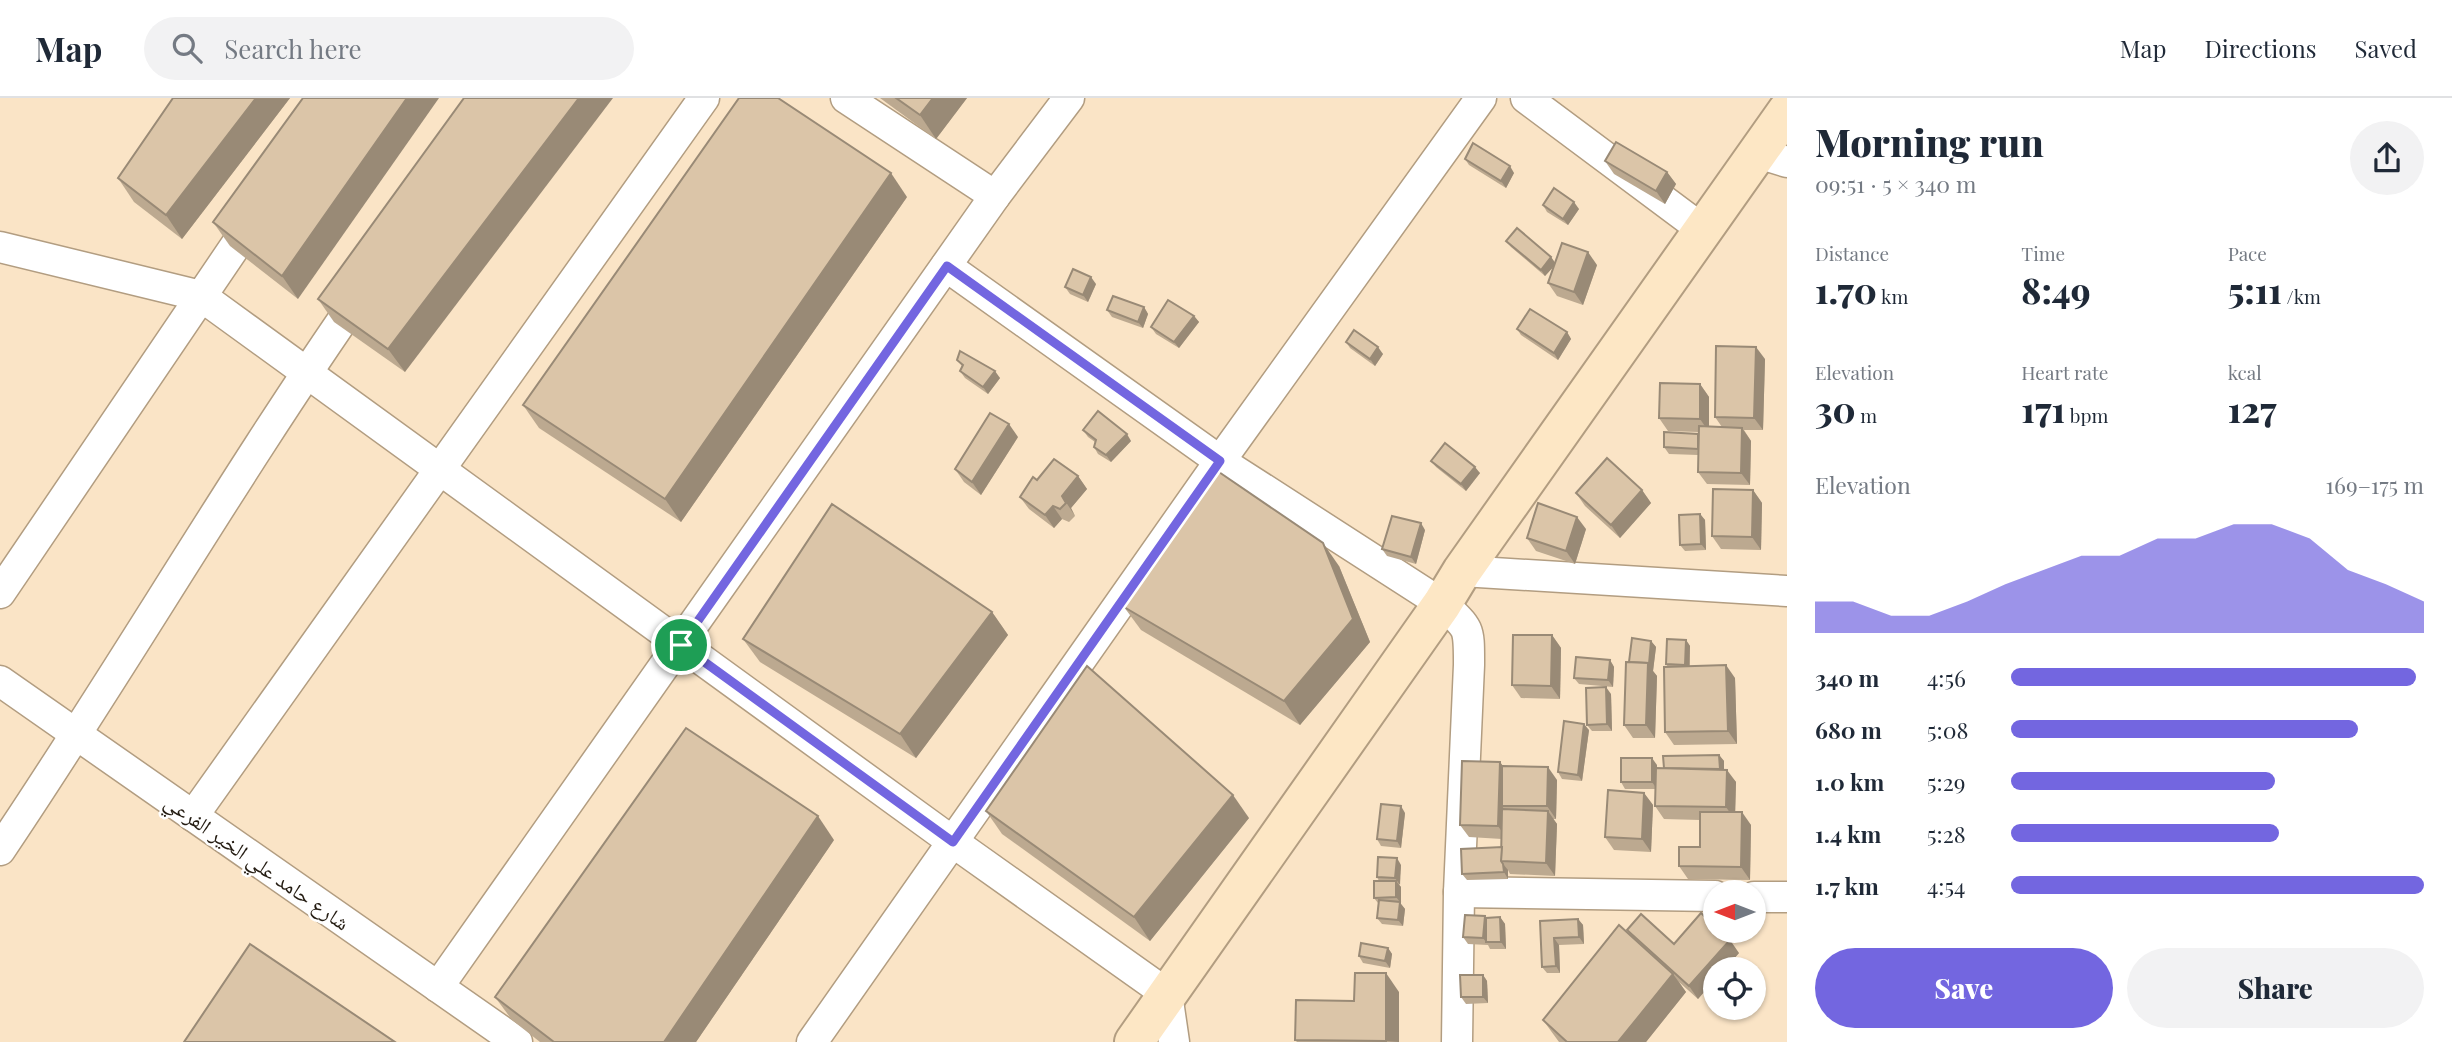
<!DOCTYPE html>
<html lang="en">
<head>
<meta charset="utf-8">
<style>
  body { margin:0; font-family:"Playfair Display","Noto Naskh Arabic",serif; background:#f2f2f3; color:#1f2937; height:100vh; display:flex; flex-direction:column; font-size:26px; white-space:nowrap }
  * { box-sizing:border-box; margin:0 }
  p { font-size:23px; color:#747a83 }
  .icon { flex:none; width:38px; height:38px; fill:none; stroke:currentColor; stroke-width:2; stroke-linecap:round; stroke-linejoin:round }
  .map { position:relative; flex:1; overflow:hidden }
  .sheet { display:flex; flex-direction:column; background:#fff; width:665px }
  .sheet>* { flex:none }
  .needle { width:46px; rotate:270deg }
  .controls { position:absolute; left:1703px; top:782px; display:grid; gap:14px }
  .controls a { display:grid; place-items:center; width:63px; height:63px; border-radius:50%; background:#fff; box-shadow:0 2px 5px #0004; font-size:35px }
  .pin { position:absolute; display:grid; place-items:center; width:60px; height:60px; color:#fff; margin:-30px; border:4px solid #fff; border-radius:50%; box-shadow:0 2px 7px #0007 }
  .round { display:grid; place-items:center; flex:none; width:74px; height:74px; border-radius:37px; background:#f2f2f3 }
  .overview { display:flex; align-items:center; justify-content:space-between; height:119px; padding:0 28px }
  h1 { font-size:38px; font-weight:800; line-height:52px }
  .stats { display:grid; grid-template-columns:repeat(3,1fr); gap:10px; height:119px; padding:7px 28px }
  .stats div { display:grid; align-content:center }
  .stats b { font-size:35px; font-weight:800 }
  .stats small { font-size:19px; font-weight:400 }
  .stats p { font-size:19px }
  .chart { height:196px; padding:14px 28px }
  .chart p { display:flex; justify-content:space-between }
  .chart svg { width:100%; height:126px; margin-top:7px; fill:#7366e0; opacity:.7 }
  .action { display:flex; gap:14px; margin-top:auto; padding:14px 28px }
  .action a { flex:1; height:80px; border-radius:42px; background:#7366e0; color:#fff; font-size:28px; font-weight:800; line-height:80px; text-align:center }
  .action a+a { background:#f2f2f3; color:#1f2937 }
  ul { padding:0 28px; list-style:none; font-size:23px }
  li { display:grid; grid-template-columns:112px 84px 1fr; align-items:center; height:52px }
  li i { height:18px; border-radius:9px; background:#7366e0 }
  header { display:flex; align-items:center; gap:42px; box-sizing:border-box; height:98px; padding:0 35px; background:#fff; border-bottom:2px solid #e0e1e3 }
  header strong { font-size:33px }
  nav { display:flex; gap:38px; margin-inline-start:auto; font-size:24px }
  .search { width:490px; height:63px; background:#f2f2f3; display:flex; align-items:center; gap:18px; box-sizing:border-box; padding:0 24px; border-radius:38px; color:#747a83; font-size:26px }
  main { display:flex; flex:1; min-height:0 }
  .map>svg:first-child { display:block }
  .lines { fill:none; stroke-linecap:round; stroke-linejoin:round }
  .street-casing { stroke:#b29d81; stroke-width:33 }
  .secondary-casing { stroke:#b29d81; stroke-width:42 }
  .street { stroke:#fff; stroke-width:30 }
  .secondary { stroke:#fde7c5; stroke-width:38 }
  .wall { fill:#bca990 }
  .shaded-wall { fill:#998a76 }
  .building { fill:#dbc5a8; stroke:#998a76; stroke-width:2 }
  .route-casing { stroke:#fff; stroke-width:14 }
  .route { stroke:#7366e0; stroke-width:9 }
  .labels { text-anchor:middle; dominant-baseline:central; stroke-width:5; stroke-linejoin:round; paint-order:stroke }
  .street-label { font-size:21px; fill:#241c12; stroke:#fff }
</style>
</head>
<body>
<header>
<strong>Map</strong>
<div class="search"><svg class="icon" aria-label="search" viewBox="0 0 24 24"><circle cx="10" cy="10" r="6"/><path d="M15 15l6 6"/></svg>Search here</div>
<nav><a>Map</a><a>Directions</a><a>Saved</a></nav>
</header>
<main>
<div class="map">
<svg width="1787" height="944" viewBox="0 0 1787 944">
  <rect width="100%" height="100%" fill="#fae4c6"/>
  <g class="lines">
    <defs>
      <g id="street">
        <path d="M846 0 995 98"/>
        <path d="M1526 0 1703 132"/>
        <path d="M1758 55 1787 64"/>
        <path d="M0 149 201 198 953 744 1167 896 1174 944"/>
        <path d="M946 168 1220 363 1442 506C1470 531 1469 529 1469 567L1459 794 1457 944"/>
        <path d="M1462 473 1787 493"/>
        <path d="M0 495 255 119"/>
        <path d="M0 583 517 944"/>
        <path d="M193 718 704 0"/>
        <path d="M0 752C124 568 235 376 362 194"/>
        <path d="M1459 794 1715 798"/>
        <path d="M1754 799H1787"/>
        <path d="M438 889 995 98 1069 0"/>
        <path d="M812 944 1220 363 1481 0"/>
      </g>
      <path id="secondary" d="M1134 944 1442 506 1462 473 1787 13"/>
    </defs>
    <use href="#street" class="street-casing"/>
    <use href="#secondary" class="secondary-casing"/>
    <use href="#street" class="street"/>
    <use href="#secondary" class="secondary"/>
  </g>
  <g class="wall">
    <path d="M173 0H290L182 141 134 104 118 80Z"/>
    <path d="M303 0 298 201 230 148 213 124Z"/>
    <path d="M464 0 405 274 334 224 318 201Z"/>
    <path d="M880 0H967L936 41Z"/>
    <path d="M1465 61 1514 75 1506 90 1469 67Z"/>
    <path d="M1605 63 1667 74 1676 86 1665 106 1614 76Z"/>
    <path d="M907 99 681 424 539 330 523 307Z"/>
    <path d="M1543 107 1579 111 1568 127 1547 114Z"/>
    <path d="M1506 143 1551 159 1555 165 1597 167 1583 207 1557 198 1548 185 1554 168 1545 178 1511 149Z"/>
    <path d="M1096 186 1088 204 1070 196 1065 189Z"/>
    <path d="M1144 209 1148 216 1143 230 1112 219 1107 212Z"/>
    <path d="M1194 218 1199 224 1179 250 1156 236 1151 229Z"/>
    <path d="M1517 231 1567 234 1571 241 1558 262 1521 237Z"/>
    <path d="M1346 244 1383 256 1375 268 1350 250Z"/>
    <path d="M1765 261 1763 332H1744L1751 343 1750 387 1707 386 1698 374V357L1669 356 1664 349 1698 336V334L1668 333 1659 320 1700 286 1709 299V329H1722L1715 319Z"/>
    <path d="M957 262 1000 280 988 296 965 280 960 273 962 268Z"/>
    <path d="M1083 332 1131 343 1111 364 1098 356 1094 349 1095 344 1088 339Z"/>
    <path d="M1018 339 981 397 964 384 955 371Z"/>
    <path d="M1431 363 1480 375 1466 393 1436 369Z"/>
    <path d="M1078 378 1087 391 1071 410 1075 418 1069 424 1062 421 1054 430 1029 411 1020 399 1037 382Z"/>
    <path d="M1642 392 1651 405 1620 440 1585 408 1576 395Z"/>
    <path d="M1753 392 1762 405 1761 452 1721 451 1712 438Z"/>
    <path d="M1700 416 1705 422 1706 452 1685 453 1680 447Z"/>
    <path d="M1586 431 1575 466 1536 453 1527 440Z"/>
    <path d="M1425 432 1416 466 1387 458 1382 451Z"/>
    <path d="M1339 468 1370 544 1300 627 1141 532 1124 509Z"/>
    <path d="M992 514 1008 537 916 660 760 564 743 541Z"/>
    <path d="M1552 537 1561 550 1560 601 1521 600 1512 587Z"/>
    <path d="M1686 542 1690 548V568L1735 580 1737 646 1674 647 1665 634 1668 569 1666 566Z"/>
    <path d="M1651 543 1656 549 1653 573 1657 578 1655 640H1633L1624 627 1630 564Z"/>
    <path d="M1610 562 1614 569 1613 589 1579 586 1574 580Z"/>
    <path d="M1611 596 1612 633H1592L1587 627Z"/>
    <path d="M1589 632 1582 683 1562 681 1558 674Z"/>
    <path d="M1719 657 1724 663V671L1736 684 1735 714 1751 727 1750 782 1688 781 1679 768 1700 749V722L1664 721 1655 708 1656 691H1625L1621 684 1657 667V670H1664Z"/>
    <path d="M1500 664 1503 668 1557 682 1556 721H1553L1557 726 1555 778 1510 776 1508 772V781L1467 782 1462 776 1502 749V741L1469 739 1460 727Z"/>
    <path d="M1644 695 1653 707 1651 754 1614 752 1605 739Z"/>
    <path d="M986 713 1249 720 1150 843 1002 736Z"/>
    <path d="M1405 715 1401 750 1381 748 1377 741Z"/>
    <path d="M834 742 696 944H540L512 922 495 899Z"/>
    <path d="M1401 767 1399 787 1401 789V806L1405 811 1403 828 1382 826 1377 820 1378 805 1374 800 1379 783 1377 779Z"/>
    <path d="M1500 819 1505 826 1506 851H1490L1488 847 1468 846 1463 839 1486 820Z"/>
    <path d="M1578 821 1583 827 1584 846 1559 847 1560 875H1547L1542 869 1540 823Z"/>
    <path d="M1627 832 1674 846 1739 855 1698 901 1679 884 1686 894 1646 944H1559L1543 922 1631 838Z"/>
    <path d="M1388 850 1392 856 1390 870 1363 865 1359 858Z"/>
    <path d="M1483 877 1487 883 1488 905 1466 906 1461 899Z"/>
    <path d="M1399 894V944H1297L1295 942 1354 903Z"/>
  </g>
  <g class="shaded-wall">
    <path d="M256 0H290L182 141 166 117Z"/>
    <path d="M407 0H439L298 201 282 178Z"/>
    <path d="M579 0H613L405 274 388 251Z"/>
    <path d="M933 0H967L936 41 920 17Z"/>
    <path d="M1510 68 1514 75 1506 90 1501 83Z"/>
    <path d="M1667 74 1676 86 1665 106 1656 93Z"/>
    <path d="M891 75 907 99 681 424 665 401Z"/>
    <path d="M1574 104 1579 111 1568 127 1563 121Z"/>
    <path d="M1588 154 1597 167 1583 207 1574 194Z"/>
    <path d="M1551 159 1556 166 1545 178 1541 172Z"/>
    <path d="M1091 179 1096 186 1088 204 1083 197Z"/>
    <path d="M1144 209 1148 216 1143 230 1138 224Z"/>
    <path d="M1194 218 1199 224 1179 250 1174 244Z"/>
    <path d="M1567 234 1571 241 1558 262 1554 255Z"/>
    <path d="M1378 249 1383 256 1375 268 1370 261Z"/>
    <path d="M1756 249 1765 261 1763 332 1754 320Z"/>
    <path d="M995 273 1000 280 988 296 983 289Z"/>
    <path d="M1700 286 1709 299V334L1700 321Z"/>
    <path d="M1009 326 1018 339 981 397 972 384Z"/>
    <path d="M1742 330 1751 343 1750 387 1741 375Z"/>
    <path d="M1127 336 1131 343 1111 364 1106 357Z"/>
    <path d="M1475 369 1480 375 1466 393 1461 386Z"/>
    <path d="M1078 378 1087 391 1071 410 1075 418 1062 398Z"/>
    <path d="M1642 392 1651 405 1620 440 1611 427Z"/>
    <path d="M1753 392 1762 405 1761 452 1752 439Z"/>
    <path d="M1053 408 1062 421 1054 430 1045 417Z"/>
    <path d="M1700 416 1705 422 1706 452 1701 446Z"/>
    <path d="M1577 419 1586 431 1575 466 1566 453Z"/>
    <path d="M1421 425 1425 432 1416 466 1411 459Z"/>
    <path d="M1323 445 1339 468 1370 544 1300 627 1284 603Z"/>
    <path d="M992 514 1008 537 916 660 900 636Z"/>
    <path d="M1552 537 1561 550 1560 601 1551 588Z"/>
    <path d="M1686 542 1690 548 1689 573 1685 567Z"/>
    <path d="M1651 543 1656 549 1653 573 1657 578 1655 640 1646 627 1648 565Z"/>
    <path d="M1610 562 1614 569 1613 589 1608 582Z"/>
    <path d="M1726 567 1735 580 1737 646 1728 633Z"/>
    <path d="M1606 589 1611 596 1612 633 1607 626Z"/>
    <path d="M1584 626 1589 632 1582 683 1578 677Z"/>
    <path d="M1719 657 1724 663V681L1720 675Z"/>
    <path d="M1652 660 1657 667V691L1652 684Z"/>
    <path d="M1500 664 1509 677 1502 708 1508 717 1507 741 1498 728Z"/>
    <path d="M1548 669 1557 682 1556 721 1547 708Z"/>
    <path d="M1727 672 1736 684 1735 722 1726 709Z"/>
    <path d="M1644 695 1653 707 1651 754 1642 741Z"/>
    <path d="M1233 697 1249 720 1150 843 1134 819Z"/>
    <path d="M1401 708 1405 715 1401 750 1397 743Z"/>
    <path d="M1548 713 1557 726 1555 778 1546 765Z"/>
    <path d="M1742 714 1751 727 1750 782 1741 769Z"/>
    <path d="M818 718 834 742 696 944H664Z"/>
    <path d="M1397 760 1401 767 1400 787 1395 780Z"/>
    <path d="M1503 766 1508 772V781L1504 774Z"/>
    <path d="M1396 783 1401 789V806L1405 811 1403 828 1398 822 1400 804 1396 799Z"/>
    <path d="M1485 818 1489 825 1486 844 1483 840Z"/>
    <path d="M1500 819 1505 826 1506 851 1501 844Z"/>
    <path d="M1578 821 1583 827 1584 846 1579 839Z"/>
    <path d="M1554 840 1559 847 1560 875 1556 868Z"/>
    <path d="M1730 842 1739 855 1724 872H1715V881L1698 901 1689 888Z"/>
    <path d="M1388 850 1392 856 1390 870 1385 863Z"/>
    <path d="M1386 875 1399 894V944L1386 943Z"/>
    <path d="M1673 876 1686 894 1646 944H1618Z"/>
    <path d="M1483 877 1487 883 1488 905 1483 899Z"/>
  </g>
  <g class="building">
    <path d="M173 0H256L166 117 118 80Z"/>
    <path d="M303 0H407L282 178 213 124Z"/>
    <path d="M464 0H579L388 251 318 201Z"/>
    <path d="M739 0H778L891 75 665 401 523 307Z"/>
    <path d="M896 0H933L920 17Z"/>
    <path d="M1616 44 1667 74 1656 93 1605 63Z"/>
    <path d="M1473 45 1510 68 1501 83 1465 61Z"/>
    <path d="M1554 90 1574 104 1563 121 1543 107Z"/>
    <path d="M1517 130 1551 159 1541 172 1506 143Z"/>
    <path d="M1562 145 1588 154 1574 194 1548 185Z"/>
    <path d="M1073 171 1091 179 1083 197 1065 189Z"/>
    <path d="M1113 198 1144 209 1138 224 1107 212Z"/>
    <path d="M1168 202 1194 218 1174 244 1151 229Z"/>
    <path d="M1530 211 1567 234 1554 255 1517 231Z"/>
    <path d="M1354 232 1378 249 1370 261 1346 244Z"/>
    <path d="M1716 248 1756 249 1754 320 1715 319Z"/>
    <path d="M960 253 995 273 983 289 960 273 963 267 957 262Z"/>
    <path d="M1660 285 1700 286V321L1659 320Z"/>
    <path d="M1098 313 1127 336 1106 357 1094 349 1096 342 1083 332Z"/>
    <path d="M990 315 1009 326 972 384 955 371Z"/>
    <path d="M1699 328 1742 330 1741 375 1698 374Z"/>
    <path d="M1664 334 1698 336V351L1664 349Z"/>
    <path d="M1445 345 1475 369 1461 386 1431 363Z"/>
    <path d="M1607 360 1642 392 1611 427 1576 395Z"/>
    <path d="M1054 361 1078 378 1062 398 1066 405 1060 411 1053 408 1045 417 1020 399 1033 379 1037 382Z"/>
    <path d="M1216 372 1323 445 1353 521 1284 603 1124 509Z"/>
    <path d="M1713 391 1753 392 1752 439 1712 438Z"/>
    <path d="M1538 405 1577 419 1566 453 1527 440Z"/>
    <path d="M832 406 992 514 900 636 743 541Z"/>
    <path d="M1700 416 1701 446 1680 447 1679 417Z"/>
    <path d="M1392 418 1421 425 1411 459 1382 451Z"/>
    <path d="M1513 537H1552L1551 588 1512 587Z"/>
    <path d="M1632 540 1651 543 1649 566 1648 565 1629 564Z"/>
    <path d="M1667 541 1686 542 1685 567 1666 566Z"/>
    <path d="M1576 559 1610 562 1608 582 1574 580Z"/>
    <path d="M1626 564 1648 565 1646 627H1624Z"/>
    <path d="M1726 567 1728 633 1665 634 1664 569Z"/>
    <path d="M1087 568 1233 697 1134 819 986 713Z"/>
    <path d="M1606 589 1607 626 1587 627 1586 590Z"/>
    <path d="M1564 623 1584 626 1578 677 1558 674Z"/>
    <path d="M686 630 818 718 664 944H554L495 899Z"/>
    <path d="M1719 657 1720 671 1664 670 1663 658Z"/>
    <rect x="1621" y="660" width="31" height="24"/>
    <path d="M1462 663 1500 664 1498 728 1460 727Z"/>
    <path d="M1502 668 1548 669 1547 708H1502Z"/>
    <path d="M1656 670 1727 672 1726 709 1655 708Z"/>
    <path d="M1608 692 1644 695 1642 741 1605 739Z"/>
    <path d="M1381 706 1401 708 1397 743 1377 741Z"/>
    <path d="M1502 711 1548 713 1546 765 1501 763Z"/>
    <path d="M1700 714H1742L1741 769 1679 768V749H1700Z"/>
    <path d="M1502 749 1501 763 1503 766 1504 774 1462 776 1461 751Z"/>
    <path d="M1378 759 1397 760 1395 780 1377 779Z"/>
    <path d="M1374 783H1396V799L1374 800Z"/>
    <path d="M1379 802 1400 804 1398 822 1377 820Z"/>
    <path d="M1701 815 1715 828V833H1720L1730 842 1689 888 1627 832 1641 816 1674 846Z"/>
    <path d="M1465 817 1485 818 1483 840 1463 839Z"/>
    <path d="M1500 819 1501 844H1486V820Z"/>
    <path d="M1578 821 1579 839 1554 840 1556 868 1542 869 1540 823Z"/>
    <path d="M1619 827 1673 876 1618 944H1567L1543 922Z"/>
    <path d="M1361 845 1388 850 1385 863 1359 858Z"/>
    <path d="M250 846 395 944H184Z"/>
    <path d="M1355 875H1386V943L1295 942 1296 902 1354 903Z"/>
    <path d="M1460 877H1483V899H1461Z"/>
  </g>
  <g class="lines">
    <defs>
      <path id="route" d="M947 168 1220 363 953 744 681 547Z"/>
    </defs>
    <use href="#route" class="route-casing"/>
    <use href="#route" class="route"/>
  </g>
  <g class="labels">
    <g class="street-label">
      <text transform="translate(258 763) rotate(35)">شارع حامد علي الخير الفرعي</text>
    </g>
  </g>
</svg>
<div class="controls">
<a><svg class="needle" viewBox="-14 -14 28 28"><path d="M0-13l5 13h-10z" fill="#e53935"/><path d="M0 13l5-13h-10z" fill="#747a83"/></svg></a>
<a><svg class="icon" aria-label="locate" viewBox="0 0 24 24"><circle cx="12" cy="12" r="6"/><path d="M12 2v4M12 18v4M2 12h4M18 12h4"/></svg></a>
</div>
<div class="pin" style="left:681px;top:547px;background:#1e9e55"><svg class="icon" aria-label="arrive" viewBox="0 0 24 24"><path d="M6 21V4h12l-3 4 3 4H6"/></svg></div>
</div>
<section class="sheet">
<div class="overview"><div><h1>Morning run</h1><p>09:51 · 5 × 340 m</p></div><a class="round"><svg class="icon" aria-label="share" viewBox="0 0 24 24"><path d="M12 15V3M7 8l5-5 5 5M5 13v7h14v-7"/></svg></a></div>
<div class="stats">
<div><p>Distance</p><b>1.70<small> km</small></b></div>
<div><p>Time</p><b>8:49</b></div>
<div><p>Pace</p><b>5:11<small> /km</small></b></div>
</div>
<div class="stats">
<div><p>Elevation</p><b>30<small> m</small></b></div>
<div><p>Heart rate</p><b>171<small> bpm</small></b></div>
<div><p>kcal</p><b>127</b></div>
</div>
<div class="chart"><p><span>Elevation</span>169–175 m</p>
<svg viewBox="0 0 160 44" preserveAspectRatio="none"><path d="M0 44V33L10 33L20 38L30 38L40 33L50 27L60 22L70 17L80 17L90 11L100 11L110 6L120 6L130 11L140 22L150 27L160 33V44z"/></svg>
</div>
<ul>
<li><b>340 m</b>4:56<i style="width:98%"></i></li>
<li><b>680 m</b>5:08<i style="width:84%"></i></li>
<li><b>1.0 km</b>5:29<i style="width:64%"></i></li>
<li><b>1.4 km</b>5:28<i style="width:65%"></i></li>
<li><b>1.7 km</b>4:54<i style="width:100%"></i></li>
</ul>
<div class="action"><a>Save</a><a>Share</a></div>
</section>
</main>
</body>
</html>
